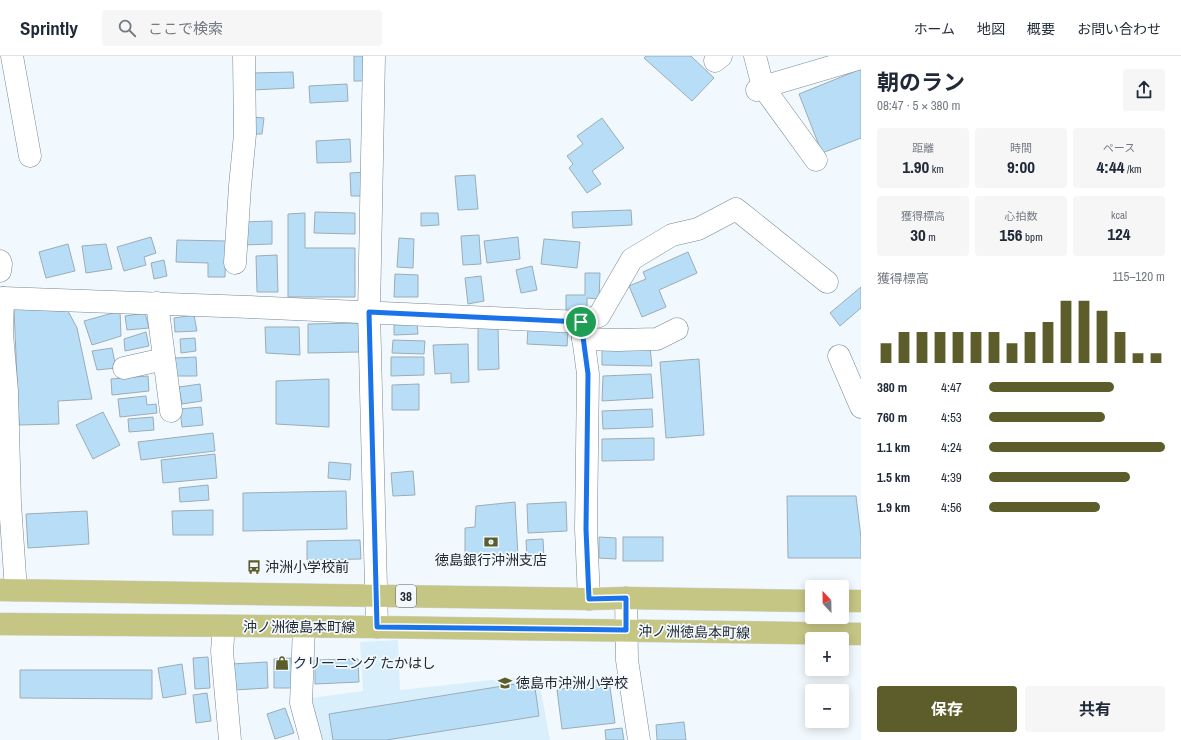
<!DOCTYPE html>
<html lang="ja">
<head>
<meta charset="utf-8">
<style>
  body { margin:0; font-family:"Archivo Narrow","Noto Sans JP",sans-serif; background:#f6f6f7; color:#1f2937; height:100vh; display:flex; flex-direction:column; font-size:15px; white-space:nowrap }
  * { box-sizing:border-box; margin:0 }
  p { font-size:13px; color:#747a83 }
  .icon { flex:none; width:22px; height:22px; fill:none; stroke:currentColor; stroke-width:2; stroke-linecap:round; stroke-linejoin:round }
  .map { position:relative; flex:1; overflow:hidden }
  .details { display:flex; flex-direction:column; background:#fff; width:320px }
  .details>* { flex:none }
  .needle { width:26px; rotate:338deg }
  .tools { position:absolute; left:805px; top:524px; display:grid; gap:8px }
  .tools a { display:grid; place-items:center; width:44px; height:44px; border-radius:4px; background:#fff; box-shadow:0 2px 10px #0003; font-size:20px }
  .pin { position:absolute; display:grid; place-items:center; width:34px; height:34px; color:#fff; margin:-17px; border:2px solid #fff; border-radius:50%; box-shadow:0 1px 4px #0007 }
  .round { display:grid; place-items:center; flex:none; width:42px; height:42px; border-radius:4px; background:#f6f6f7 }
  .summary { display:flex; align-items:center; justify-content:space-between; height:68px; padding:0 16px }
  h1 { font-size:22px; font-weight:700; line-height:30px }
  .figures { display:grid; grid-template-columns:repeat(3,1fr); gap:6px; height:68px; padding:4px 16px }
  .figures div { display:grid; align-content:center; border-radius:4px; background:#f6f6f7; text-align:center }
  .figures b { font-size:17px; font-weight:700 }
  .figures small { font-size:11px; font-weight:400 }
  .figures p { font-size:11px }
  .chart { height:112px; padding:8px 16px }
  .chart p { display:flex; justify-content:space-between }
  .chart svg { width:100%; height:72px; margin-top:4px; stroke:#5c5d2a; stroke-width:6 }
  .cta { display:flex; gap:8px; margin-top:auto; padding:8px 16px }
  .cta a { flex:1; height:46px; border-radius:4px; background:#5c5d2a; color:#fff; font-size:16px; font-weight:700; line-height:46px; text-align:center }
  .cta a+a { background:#f6f6f7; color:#1f2937 }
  ul { padding:0 16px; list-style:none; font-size:13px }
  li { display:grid; grid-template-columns:64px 48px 1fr; align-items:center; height:30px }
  li i { height:10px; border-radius:5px; background:#5c5d2a }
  header { display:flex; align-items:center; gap:24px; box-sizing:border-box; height:56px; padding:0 20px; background:#fff; border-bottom:1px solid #e0e1e3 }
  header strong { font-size:19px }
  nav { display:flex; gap:22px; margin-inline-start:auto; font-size:14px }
  .search { width:280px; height:36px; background:#f6f6f7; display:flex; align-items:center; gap:10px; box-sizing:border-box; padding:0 14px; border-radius:4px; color:#747a83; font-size:15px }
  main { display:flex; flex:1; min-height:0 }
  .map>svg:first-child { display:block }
  .built { fill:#daeffc }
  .building { fill:#b8def7; stroke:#9bacb7 }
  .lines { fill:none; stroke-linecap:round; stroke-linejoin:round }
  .minor-casing { stroke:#778792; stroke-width:23 }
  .major-casing { stroke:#d3d4d5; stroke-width:23 }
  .minor { stroke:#fff; stroke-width:22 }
  .major { stroke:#c5c584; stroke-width:22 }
  .route-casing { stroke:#fff; stroke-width:8 }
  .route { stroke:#1a73e8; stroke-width:5 }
  .labels { text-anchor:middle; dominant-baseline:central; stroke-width:3.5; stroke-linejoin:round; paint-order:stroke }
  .shield { fill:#f2f9fe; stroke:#61676c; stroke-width:1 }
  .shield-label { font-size:13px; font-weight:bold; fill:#23292e }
  .poi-label { font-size:14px; fill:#23292e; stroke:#f2f9fe; text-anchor:start }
  .street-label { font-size:14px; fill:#23292e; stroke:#f2f9fe }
</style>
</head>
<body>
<header>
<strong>Sprintly</strong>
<div class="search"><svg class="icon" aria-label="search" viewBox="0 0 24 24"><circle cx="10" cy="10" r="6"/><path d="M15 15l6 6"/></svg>ここで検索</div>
<nav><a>ホーム</a><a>地図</a><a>概要</a><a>お問い合わせ</a></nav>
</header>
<main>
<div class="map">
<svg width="861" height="684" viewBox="0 0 861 684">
  <rect width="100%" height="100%" fill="#f2f9fe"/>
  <path class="built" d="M398 584 400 634 538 619 550 684H321L312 642 363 635 360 586Z"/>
  <g class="building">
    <rect x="354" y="0" width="19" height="25"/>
    <path d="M646 0H691L714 22 692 45 644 2Z"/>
    <path d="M861 13V82L822 97 799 38Z"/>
    <path d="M293 16 294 32 253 34 252 17Z"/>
    <path d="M347 28 348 45 310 47 309 30Z"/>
    <path d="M251 61 264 62 262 78H250Z"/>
    <path d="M602 62 624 92 592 115 601 128 587 137 569 112 573 108 567 100 583 88 577 80Z"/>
    <path d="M350 83 351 106 317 107 316 85Z"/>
    <path d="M367 116 368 140H351L350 117Z"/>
    <path d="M475 119 478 153 458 154 455 120Z"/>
    <path d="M631 154 632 169 573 172 572 156Z"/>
    <path d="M315 156 355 157V178L314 177Z"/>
    <path d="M305 157V192H355V241H288V158Z"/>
    <path d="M421 157H438L439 169 421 170Z"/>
    <path d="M272 165V188L243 189V166Z"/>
    <path d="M479 179 481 208 463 209 461 180Z"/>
    <path d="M151 181 156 197 144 201 146 209 124 215 117 191Z"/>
    <path d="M518 181 520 203 487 207 484 185Z"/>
    <path d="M399 182 414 183 413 212 397 211Z"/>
    <path d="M544 183 580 186 577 212 541 208Z"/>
    <path d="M177 184 226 185 225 221H208V207L176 206Z"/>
    <path d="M68 188 75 215 46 222 39 196Z"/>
    <path d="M106 188 112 213 86 217 82 190Z"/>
    <path d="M688 196 697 217 659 234 666 251 642 261 629 230 646 223 643 216Z"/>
    <path d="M277 199 278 236H257L256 200Z"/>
    <path d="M164 204 167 220 154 223 151 207Z"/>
    <path d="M532 210 537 234 521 237 516 214Z"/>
    <path d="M585 217H600L599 243 587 242V254H566V239H585Z"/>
    <path d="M395 218 418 219V241H394Z"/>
    <path d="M481 220 484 245 468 248 465 222Z"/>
    <path d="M861 231V252L840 270 830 257Z"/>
    <path d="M14 253 68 255 77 272 92 343 58 345 59 368 19 369Z"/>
    <path d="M120 255 121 280 92 289 84 265Z"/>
    <path d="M145 257 149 272 127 274 125 260Z"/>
    <path d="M194 259 197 275 175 276 174 262Z"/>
    <path d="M359 267 360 296 308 297V268Z"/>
    <path d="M417 268 418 278 394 279V269Z"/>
    <path d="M265 271H299L300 299 266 297Z"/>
    <path d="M478 271H498L499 313 478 314Z"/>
    <path d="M528 272 568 275 567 290 527 288Z"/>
    <path d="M146 276 149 290 125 295 124 283Z"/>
    <path d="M195 282 196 295 181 297 180 283Z"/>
    <path d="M393 284 425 285 424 298 392 297Z"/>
    <path d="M468 288 469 326 451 327V317L435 318 433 289Z"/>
    <path d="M650 291 652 310 602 309V294Z"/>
    <path d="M112 292 116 312 97 314 92 295Z"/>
    <path d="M196 301 197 320H175V302Z"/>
    <path d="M391 301H424V319L391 320Z"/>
    <path d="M699 303 704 379 666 382 660 306Z"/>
    <path d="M651 318 653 342 602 345 603 320Z"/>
    <path d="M148 320 149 335 112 339 111 323Z"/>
    <path d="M329 323V371L276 368V325Z"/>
    <path d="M200 328 202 345 182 348 179 331Z"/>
    <path d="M419 328V354H392V329Z"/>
    <path d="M146 340 147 349 156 348 157 357 120 361 118 343Z"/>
    <path d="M201 351 203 369 182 371 180 353Z"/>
    <path d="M652 353 653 371 603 373 602 355Z"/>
    <path d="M103 356 120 389 93 403 76 369Z"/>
    <path d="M153 361 154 374 129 376 128 363Z"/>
    <path d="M213 377 215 395 141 404 138 386Z"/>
    <path d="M654 382V404L602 405V383Z"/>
    <path d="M215 398 217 422 163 427 161 404Z"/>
    <path d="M329 406 351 408 350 424 328 422Z"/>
    <path d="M413 415 415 439 393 440 391 417Z"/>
    <path d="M208 429 209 444 180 446 179 432Z"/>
    <path d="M346 435 347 473 243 475V437Z"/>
    <path d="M787 440H856L861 482V502H788Z"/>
    <path d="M515 446 518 500 465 501V472L475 471 476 450Z"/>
    <path d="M566 446 567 475 528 477 527 448Z"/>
    <path d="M213 454V479H173L172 455Z"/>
    <path d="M87 455 89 488 28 492 26 458Z"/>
    <path d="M599 481 616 482V503L599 502Z"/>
    <rect x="623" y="481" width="40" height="24"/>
    <path d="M543 483 544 502 527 503 526 484Z"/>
    <path d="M360 484 361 503 307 504V485Z"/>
    <path d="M208 601 210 632 195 633 193 602Z"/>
    <path d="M291 602 292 632H274V603Z"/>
    <path d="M358 603 359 626 315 628V604Z"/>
    <path d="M267 606 268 632 234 634 232 608Z"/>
    <path d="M182 608 186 638 163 642 158 612Z"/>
    <path d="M20 614H152V643L20 642Z"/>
    <path d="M609 624 615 667 562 673 557 634Z"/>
    <path d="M534 625 539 660 386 684H333L329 658Z"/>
    <path d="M207 637 211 665 196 667 193 639Z"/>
    <path d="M285 652 294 677 275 683 267 658Z"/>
    <path d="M684 666 686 684H657L656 669Z"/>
    <path d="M622 672 624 684H606L605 674Z"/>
  </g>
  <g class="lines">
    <defs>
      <g id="minor">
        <path d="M12 0 30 100"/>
        <path d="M374 0 369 256 377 571"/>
        <path d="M755 0 763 31 816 104"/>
        <path d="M715 5 721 0"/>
        <path d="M757 34 763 31 861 2"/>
        <path d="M0 205 1 208 0 215"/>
        <path d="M235 207 240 130 245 78 244 0"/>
        <path d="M3 242 2 278 7 335 10 448 16 534"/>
        <path d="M0 243 3 242 249 251 581 266 588 318 586 473 589 543"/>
        <path d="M157 247 171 355"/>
        <path d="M581 266 599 260 632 203 672 179 698 173 736 153 827 226"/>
        <path d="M583 283 617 284 657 283 677 273"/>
        <path d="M839 300 861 351"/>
        <path d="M124 312 164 303"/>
        <path d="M626 542 627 604 639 684"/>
        <path d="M224 570 222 595 230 684"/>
        <path d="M304 571 301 647 311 684"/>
      </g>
      <g id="major">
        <path d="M0 534 589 543 626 542 812 545"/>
        <path d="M842 545H861"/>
        <path d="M0 568 377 571 861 578"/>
      </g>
    </defs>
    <use href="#minor" class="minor-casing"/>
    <use href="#major" class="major-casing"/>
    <use href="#minor" class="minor"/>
    <use href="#major" class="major"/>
  </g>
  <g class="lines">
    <defs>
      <path id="route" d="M369 256 581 266 588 318 586 473 589 543 626 542V574L377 571Z"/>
    </defs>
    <use href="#route" class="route-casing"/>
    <use href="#route" class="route"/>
  </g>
  <defs>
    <symbol id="bank-bare" viewBox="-9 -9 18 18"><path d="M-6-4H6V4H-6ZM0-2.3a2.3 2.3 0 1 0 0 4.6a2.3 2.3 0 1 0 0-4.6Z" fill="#5c5d2a" stroke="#f2f9fe" stroke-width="2.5" paint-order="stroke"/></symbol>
    <symbol id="bus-bare" viewBox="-9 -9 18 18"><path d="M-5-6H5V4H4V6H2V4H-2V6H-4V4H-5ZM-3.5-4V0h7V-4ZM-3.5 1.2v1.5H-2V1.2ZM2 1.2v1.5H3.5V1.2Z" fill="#5c5d2a" stroke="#f2f9fe" stroke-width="2.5" paint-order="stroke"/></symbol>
    <symbol id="shop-bare" viewBox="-9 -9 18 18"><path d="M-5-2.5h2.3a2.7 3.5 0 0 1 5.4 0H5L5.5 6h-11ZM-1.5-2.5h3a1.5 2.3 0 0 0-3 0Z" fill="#5c5d2a" stroke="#f2f9fe" stroke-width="2.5" paint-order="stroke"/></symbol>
    <symbol id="school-bare" viewBox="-9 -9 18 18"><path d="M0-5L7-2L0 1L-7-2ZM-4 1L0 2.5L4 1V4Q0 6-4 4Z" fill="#5c5d2a" stroke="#f2f9fe" stroke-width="2.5" paint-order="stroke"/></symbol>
  </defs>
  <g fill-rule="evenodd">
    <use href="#bank-bare" x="481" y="476" width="20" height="20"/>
    <use href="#bus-bare" x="244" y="501" width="20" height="20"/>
    <use href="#shop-bare" x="272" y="597" width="20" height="20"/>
    <use href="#school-bare" x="495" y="617" width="20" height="20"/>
  </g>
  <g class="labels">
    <rect class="shield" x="396" y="529" width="20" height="22" rx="3"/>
    <g class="shield-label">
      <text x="406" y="540">38</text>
    </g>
    <g class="poi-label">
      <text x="491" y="504" text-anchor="middle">徳島銀行沖洲支店</text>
      <text x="265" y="511">沖洲小学校前</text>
      <text x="293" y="607">クリーニング たかはし</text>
      <text x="516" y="627">徳島市沖洲小学校</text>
    </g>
    <g class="street-label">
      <text x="299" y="571">沖ノ洲徳島本町線</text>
      <text transform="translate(694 576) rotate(1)">沖ノ洲徳島本町線</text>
    </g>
  </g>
</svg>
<div class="tools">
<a><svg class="needle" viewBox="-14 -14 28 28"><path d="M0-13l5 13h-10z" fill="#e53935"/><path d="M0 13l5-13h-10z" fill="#747a83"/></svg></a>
<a>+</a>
<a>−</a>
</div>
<div class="pin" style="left:581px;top:266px;background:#1e9e55"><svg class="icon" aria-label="arrive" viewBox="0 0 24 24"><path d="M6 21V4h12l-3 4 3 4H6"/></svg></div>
</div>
<section class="details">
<div class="summary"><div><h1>朝のラン</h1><p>08:47 · 5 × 380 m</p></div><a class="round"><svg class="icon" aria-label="share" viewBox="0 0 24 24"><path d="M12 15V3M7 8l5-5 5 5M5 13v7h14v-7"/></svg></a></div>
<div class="figures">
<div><p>距離</p><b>1.90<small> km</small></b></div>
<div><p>時間</p><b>9:00</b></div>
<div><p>ペース</p><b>4:44<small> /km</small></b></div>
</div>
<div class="figures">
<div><p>獲得標高</p><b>30<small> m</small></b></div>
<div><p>心拍数</p><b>156<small> bpm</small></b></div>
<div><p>kcal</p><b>124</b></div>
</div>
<div class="chart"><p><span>獲得標高</span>115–120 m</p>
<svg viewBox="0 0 160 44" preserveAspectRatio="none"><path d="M5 44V32M15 44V25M25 44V25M35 44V25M45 44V25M55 44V25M65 44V25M75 44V32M85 44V25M95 44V19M105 44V6M115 44V6M125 44V12M135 44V25M145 44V38M155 44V38"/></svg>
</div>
<ul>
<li><b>380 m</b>4:47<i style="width:71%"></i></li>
<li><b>760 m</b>4:53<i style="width:66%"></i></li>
<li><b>1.1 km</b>4:24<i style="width:100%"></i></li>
<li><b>1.5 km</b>4:39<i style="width:80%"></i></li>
<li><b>1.9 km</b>4:56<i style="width:63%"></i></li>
</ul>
<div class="cta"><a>保存</a><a>共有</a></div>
</section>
</main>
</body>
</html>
